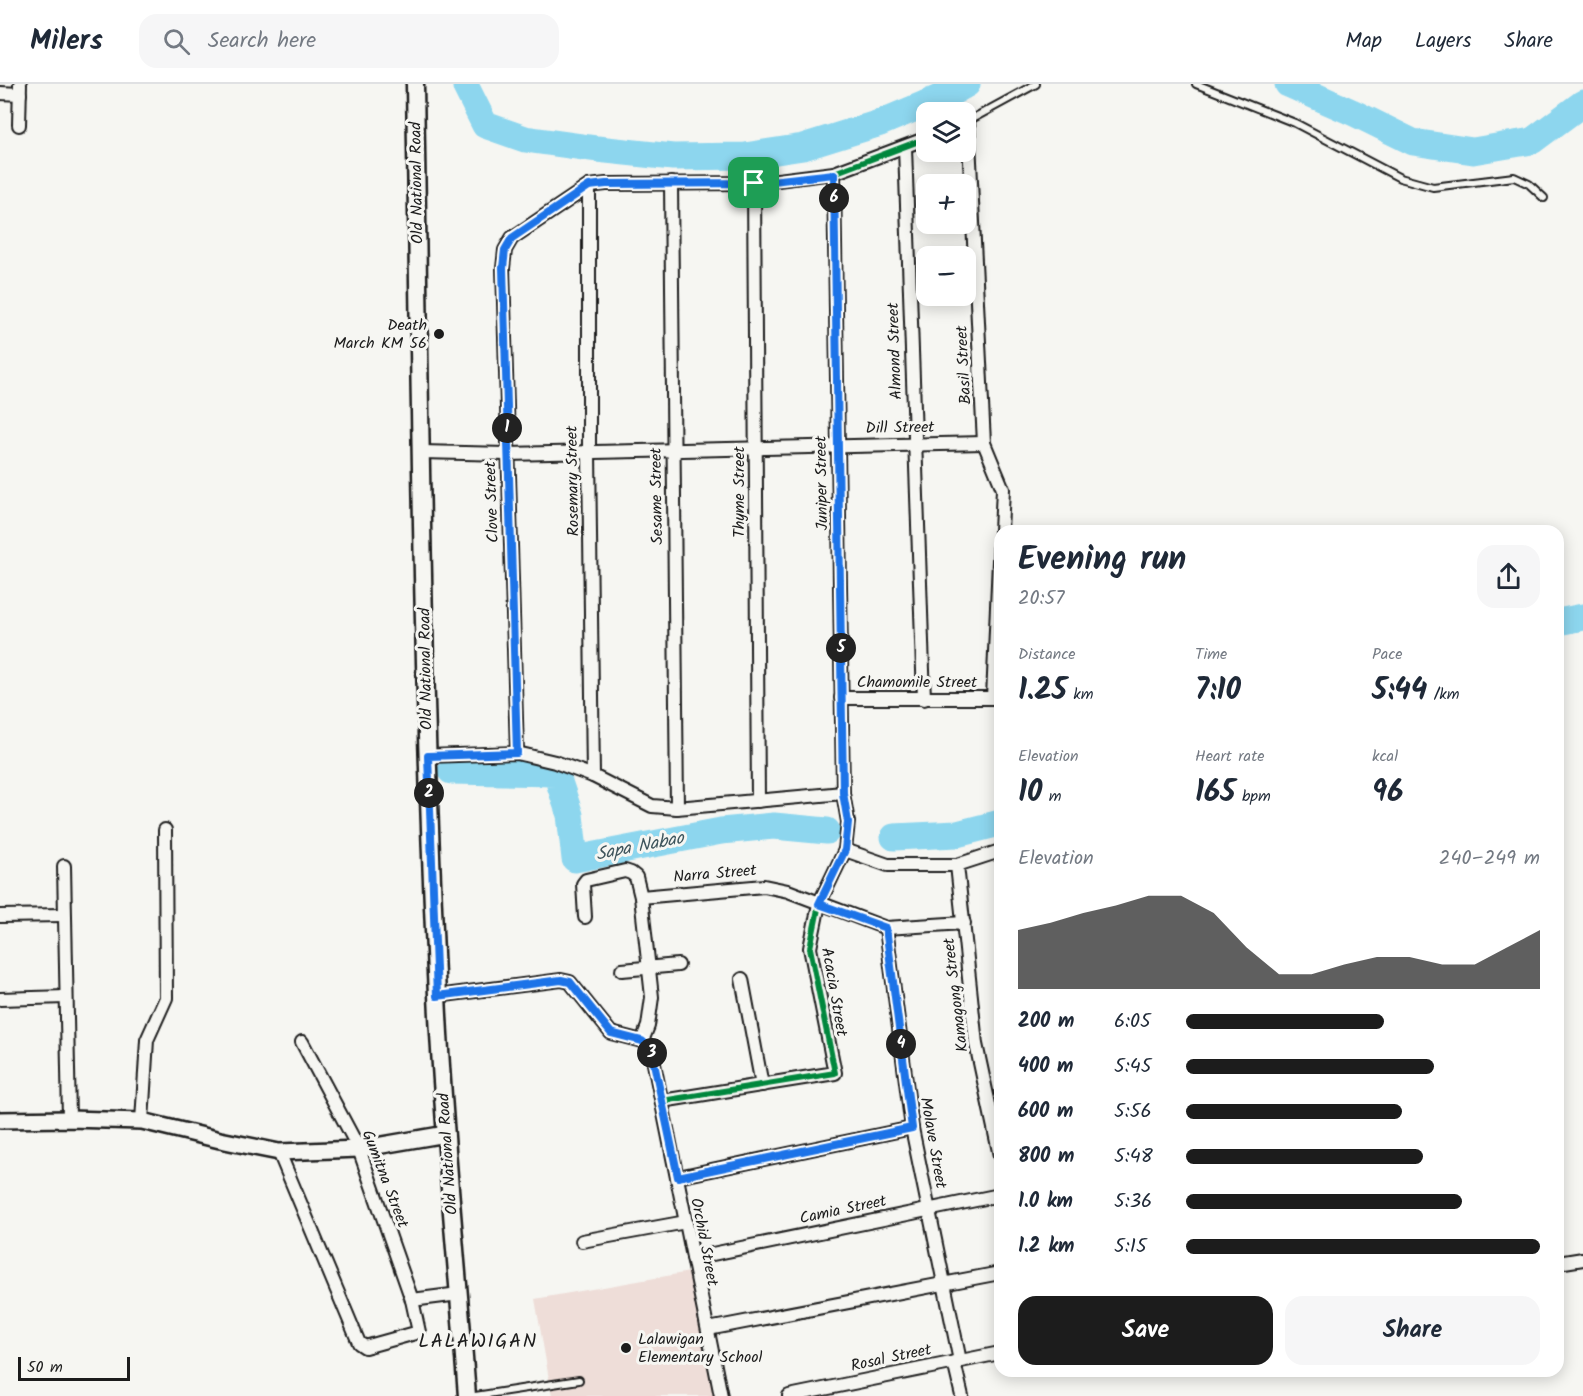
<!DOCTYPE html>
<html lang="en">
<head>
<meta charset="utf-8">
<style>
  body { margin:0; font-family:Kalam,sans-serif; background:#f6f6f7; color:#1f2937; height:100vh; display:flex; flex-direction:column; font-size:22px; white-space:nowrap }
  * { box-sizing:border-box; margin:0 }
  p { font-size:20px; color:#747a83 }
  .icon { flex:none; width:33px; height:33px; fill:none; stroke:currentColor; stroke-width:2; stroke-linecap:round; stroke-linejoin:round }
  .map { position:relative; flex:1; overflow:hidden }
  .panel { position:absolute; left:994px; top:441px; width:570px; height:852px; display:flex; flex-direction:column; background:#fff; border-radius:18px; box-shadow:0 3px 15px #0003 }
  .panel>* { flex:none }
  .fabs { position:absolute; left:916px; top:18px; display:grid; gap:12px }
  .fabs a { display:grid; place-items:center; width:60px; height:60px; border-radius:12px; background:#fff; box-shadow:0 3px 15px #0003; font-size:30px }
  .scale { position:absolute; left:18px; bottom:15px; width:112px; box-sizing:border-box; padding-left:6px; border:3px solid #1c1c1c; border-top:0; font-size:16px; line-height:21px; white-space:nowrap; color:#1c1c1c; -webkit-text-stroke:4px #f6f6f2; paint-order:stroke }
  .pin { position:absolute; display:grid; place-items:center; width:51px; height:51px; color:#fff; margin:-26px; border-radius:12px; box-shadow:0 3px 9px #0006 }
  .km { position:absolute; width:30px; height:30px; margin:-15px; border-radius:50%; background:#222; color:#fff; font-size:16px; line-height:30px; text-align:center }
  .round { display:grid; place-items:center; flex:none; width:63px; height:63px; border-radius:18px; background:#f6f6f7 }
  .headline { display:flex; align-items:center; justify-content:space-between; height:102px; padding:0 24px }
  h1 { font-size:33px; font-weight:700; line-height:45px }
  .figures { display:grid; grid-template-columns:repeat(3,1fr); gap:9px; height:102px; padding:6px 24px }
  .figures div { display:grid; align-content:center }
  .figures b { font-size:30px; font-weight:700 }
  .figures small { font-size:16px; font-weight:400 }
  .figures p { font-size:16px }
  .chart { height:168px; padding:12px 24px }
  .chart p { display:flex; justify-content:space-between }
  .chart svg { width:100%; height:108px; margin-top:6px; fill:#1c1c1c; opacity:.7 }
  .action { display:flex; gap:12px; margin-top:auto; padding:12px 24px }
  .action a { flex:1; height:69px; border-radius:18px; background:#1c1c1c; color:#fff; font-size:24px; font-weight:700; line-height:69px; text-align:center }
  .action a+a { background:#f6f6f7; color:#1f2937 }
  ul { padding:0 24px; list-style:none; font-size:20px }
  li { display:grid; grid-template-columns:96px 72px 1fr; align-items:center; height:45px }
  li i { height:15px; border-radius:8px; background:#1c1c1c }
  header { display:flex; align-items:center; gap:36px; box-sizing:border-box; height:84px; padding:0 30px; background:#fff; border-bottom:2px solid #e0e1e3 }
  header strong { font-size:28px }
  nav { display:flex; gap:33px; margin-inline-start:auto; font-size:21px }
  .search { width:420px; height:54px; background:#f6f6f7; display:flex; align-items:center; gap:15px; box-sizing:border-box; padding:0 21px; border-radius:18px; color:#747a83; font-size:22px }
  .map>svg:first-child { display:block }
  .built { fill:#eeddd8 }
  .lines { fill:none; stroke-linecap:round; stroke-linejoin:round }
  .river { stroke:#8dd6ee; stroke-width:27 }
  .service-casing { stroke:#1c1c1c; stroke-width:10 }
  .minor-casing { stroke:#1c1c1c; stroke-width:16 }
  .tertiary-casing { stroke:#1c1c1c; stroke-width:20 }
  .secondary-casing { stroke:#1c1c1c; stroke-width:21 }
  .service { stroke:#f6f6f2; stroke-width:6 }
  .minor { stroke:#f6f6f2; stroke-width:12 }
  .tertiary { stroke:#f6f6f2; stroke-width:15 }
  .secondary { stroke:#f6f6f2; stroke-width:16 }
  .cycleway-casing { stroke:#f6f6f2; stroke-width:10 }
  .cycleway { stroke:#00873e; stroke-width:6 }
  .route-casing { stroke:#fff; stroke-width:12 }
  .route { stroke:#1a73e8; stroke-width:8 }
  .poi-dot { fill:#1c1c1c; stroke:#f6f6f2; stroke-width:2 }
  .labels { text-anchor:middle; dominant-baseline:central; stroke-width:6; stroke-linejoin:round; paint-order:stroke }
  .street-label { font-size:16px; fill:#1c1c1c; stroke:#f6f6f2 }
  .poi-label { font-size:16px; fill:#1c1c1c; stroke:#f6f6f2; text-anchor:end }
  .water-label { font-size:18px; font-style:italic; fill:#3e545b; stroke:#f6f6f2 }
  .quarter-label { font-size:20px; letter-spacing:1.5px; fill:#1c1c1c; stroke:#f6f6f2 }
</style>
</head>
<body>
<header>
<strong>Milers</strong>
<div class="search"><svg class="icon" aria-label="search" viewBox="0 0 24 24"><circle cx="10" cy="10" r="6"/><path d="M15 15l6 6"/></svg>Search here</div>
<nav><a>Map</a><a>Layers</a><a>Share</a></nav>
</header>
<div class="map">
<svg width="1583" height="1312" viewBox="0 0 1583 1312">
  <rect width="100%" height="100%" fill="#f6f6f2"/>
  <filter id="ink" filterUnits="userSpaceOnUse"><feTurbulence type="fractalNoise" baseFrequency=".0167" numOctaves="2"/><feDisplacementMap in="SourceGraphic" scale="12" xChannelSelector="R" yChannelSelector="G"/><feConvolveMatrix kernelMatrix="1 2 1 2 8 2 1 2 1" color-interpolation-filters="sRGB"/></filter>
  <g filter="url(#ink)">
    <path class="built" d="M695 1187 717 1312H552L535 1215Z"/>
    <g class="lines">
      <g class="river">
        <path d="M1288 0 1354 29 1413 58 1473 67 1532 57 1583 19"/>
        <path d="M466 3 485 41 525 55 597 65 673 73 745 72 803 63 880 39 951 9 967 0"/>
        <path d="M1558 538 1583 533"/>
        <path d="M451 687 556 689 570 731 575 775 721 747 774 742 827 747"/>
        <path d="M894 753 957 750 1000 739"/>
      </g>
      <defs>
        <g id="service">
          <path d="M1196 0 1295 39 1400 94 1433 103 1514 93 1529 100 1544 114"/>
          <path d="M968 37 1036 0"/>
          <path d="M475 1312 579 1296"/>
        </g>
        <g id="minor">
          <path d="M0 9 20 10"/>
          <path d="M966 38 968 37 984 359 1003 405 1001 447"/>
          <path d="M19 41 20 0"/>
          <path d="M905 63 924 615"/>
          <path d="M671 99 677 724"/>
          <path d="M754 99 758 717"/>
          <path d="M589 102V368L593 692"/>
          <path d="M421 368 507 370 984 359"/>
          <path d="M841 614H993L1000 454"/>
          <path d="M517 669 503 184 505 166 512 154 589 102 606 100 754 99 834 89 927 54"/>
          <path d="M428 672 517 669 555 678 593 692 652 722 677 724 843 709"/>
          <path d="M845 766 888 781H957L1000 767"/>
          <path d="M957 781 976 960 1000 1072"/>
          <path d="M64 782 69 1035"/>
          <path d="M641 813 764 802 788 807 886 844 964 839"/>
          <path d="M0 832 64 831"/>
          <path d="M585 833 583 800 586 796 625 787 631 789 636 793 641 813 652 913 648 942 642 957"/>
          <path d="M886 844 912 1044 960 1277"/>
          <path d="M622 886 678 881"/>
          <path d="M742 895 762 1001"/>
          <path d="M437 912 561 896 570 898 611 949 642 957 651 965 721 1312"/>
          <path d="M0 915 66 913"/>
          <path d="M302 958 359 1065 412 1216"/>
          <path d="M662 1017 835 989 810 864 819 820 845 766 848 738 843 709 834 89"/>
          <path d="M142 1037 147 956 166 914 165 746"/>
          <path d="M279 1068 359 1259 365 1263 419 1248 412 1216 459 1210"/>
          <path d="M678 1093 912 1044"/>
          <path d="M582 1157 686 1138"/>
          <path d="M693 1174 1000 1111"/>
          <path d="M1558 1179 1583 1175"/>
          <path d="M708 1245 1000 1189"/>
          <path d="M954 1278 962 1312"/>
          <path d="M789 1312 1000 1269"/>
        </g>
        <path id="tertiary" d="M0 1036 69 1035 142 1037 220 1056 279 1068 359 1065 446 1050"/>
        <path id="secondary" d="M415 0C420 303 422 607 437 911 443 1045 457 1178 467 1312"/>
      </defs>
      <use href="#service" class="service-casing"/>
      <use href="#minor" class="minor-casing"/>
      <use href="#tertiary" class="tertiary-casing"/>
      <use href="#secondary" class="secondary-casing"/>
      <use href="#service" class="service"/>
      <use href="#minor" class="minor"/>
      <use href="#tertiary" class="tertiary"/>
      <use href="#secondary" class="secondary"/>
      <defs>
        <g id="cycleway">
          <path d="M517 669 503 184 505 166 512 154 589 102 606 100 754 99 834 89 927 54"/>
          <path d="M662 1017 835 989 810 864 819 820 845 766 848 738 843 709 834 89"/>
        </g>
      </defs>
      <use href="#cycleway" class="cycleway-casing"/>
      <use href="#cycleway" class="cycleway"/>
    </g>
  </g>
  <g class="lines" filter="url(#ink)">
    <defs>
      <path id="route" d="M834 90 843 709 848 738 845 766 819 820 886 844 912 1044 678 1093 651 965 642 957 611 949 570 898 561 896 437 912 428 672 517 669 503 184 505 166 512 154 589 102 606 100 754 99Z"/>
    </defs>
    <use href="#route" class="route-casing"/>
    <use href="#route" class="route"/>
  </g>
  <g class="poi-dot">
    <circle cx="439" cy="250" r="6"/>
    <circle cx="626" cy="1264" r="6"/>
  </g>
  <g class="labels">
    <g class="street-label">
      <text transform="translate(417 99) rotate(-91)">Old National Road</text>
      <text transform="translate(895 267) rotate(-92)">Almond Street</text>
      <text transform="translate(964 281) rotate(-93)">Basil Street</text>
      <text transform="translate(900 344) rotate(-1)">Dill Street</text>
      <text transform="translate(573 397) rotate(-91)">Rosemary Street</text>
      <text transform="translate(822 399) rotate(-91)">Juniper Street</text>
      <text transform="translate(739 408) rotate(-90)">Thyme Street</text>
      <text transform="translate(657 412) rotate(-91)">Sesame Street</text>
      <text transform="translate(492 418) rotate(-92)">Clove Street</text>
      <text transform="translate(426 585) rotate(-91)">Old National Road</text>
      <text x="917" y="598">Chamomile Street</text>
      <text transform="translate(715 790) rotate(-5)">Narra Street</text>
      <text transform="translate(834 908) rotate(80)">Acacia Street</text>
      <text transform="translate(956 911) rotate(-97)">Kamagong Street</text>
      <text transform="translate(933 1059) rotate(80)">Molave Street</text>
      <text transform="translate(448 1070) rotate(-94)">Old National Road</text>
      <text transform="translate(385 1095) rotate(69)">Gumitna Street</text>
      <text transform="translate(843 1126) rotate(-12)">Camia Street</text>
      <text transform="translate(704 1158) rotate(79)">Orchid Street</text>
      <text transform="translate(891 1274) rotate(-12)">Rosal Street</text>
    </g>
    <g class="poi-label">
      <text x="427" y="241">Death<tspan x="427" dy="18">March KM 56</tspan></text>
      <text x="638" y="1255" text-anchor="start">Lalawigan<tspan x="638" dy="18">Elementary School</tspan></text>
    </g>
    <g class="water-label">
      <text transform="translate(640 763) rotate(-11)">Sapa Nabao</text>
    </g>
    <g class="quarter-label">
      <text x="478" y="1258">LALAWIGAN</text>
    </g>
  </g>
</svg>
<div class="fabs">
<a><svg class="icon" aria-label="layers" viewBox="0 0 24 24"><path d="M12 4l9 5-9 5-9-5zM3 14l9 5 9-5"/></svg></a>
<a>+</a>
<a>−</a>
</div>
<div class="scale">50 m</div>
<div class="pin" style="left:754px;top:99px;background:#1e9e55"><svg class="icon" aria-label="arrive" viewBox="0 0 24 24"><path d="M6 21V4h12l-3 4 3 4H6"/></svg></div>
<b class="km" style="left:507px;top:344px">1</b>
<b class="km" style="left:429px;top:709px">2</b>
<b class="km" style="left:652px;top:969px">3</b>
<b class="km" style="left:901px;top:960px">4</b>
<b class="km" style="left:841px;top:564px">5</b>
<b class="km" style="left:834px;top:114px">6</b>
<section class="panel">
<div class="headline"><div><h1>Evening run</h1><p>20:57</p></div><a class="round"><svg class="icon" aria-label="share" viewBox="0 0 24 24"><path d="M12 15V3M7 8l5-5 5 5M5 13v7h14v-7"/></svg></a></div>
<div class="figures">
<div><p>Distance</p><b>1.25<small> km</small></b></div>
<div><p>Time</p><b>7:10</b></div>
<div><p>Pace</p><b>5:44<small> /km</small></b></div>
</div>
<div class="figures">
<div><p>Elevation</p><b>10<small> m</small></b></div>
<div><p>Heart rate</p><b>165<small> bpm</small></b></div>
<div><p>kcal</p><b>96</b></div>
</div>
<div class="chart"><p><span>Elevation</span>240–249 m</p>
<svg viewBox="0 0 160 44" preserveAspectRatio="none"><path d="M0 44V20L10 17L20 13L30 10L40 6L50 6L60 13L70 27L80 38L90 38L100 34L110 31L120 31L130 34L140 34L150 27L160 20V44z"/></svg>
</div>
<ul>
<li><b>200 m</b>6:05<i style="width:56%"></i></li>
<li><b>400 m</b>5:45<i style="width:70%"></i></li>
<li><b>600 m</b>5:56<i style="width:61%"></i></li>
<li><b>800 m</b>5:48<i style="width:67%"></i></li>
<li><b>1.0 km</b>5:36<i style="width:78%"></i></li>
<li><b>1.2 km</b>5:15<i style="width:100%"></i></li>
</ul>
<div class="action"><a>Save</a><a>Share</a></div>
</section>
</div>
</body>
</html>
